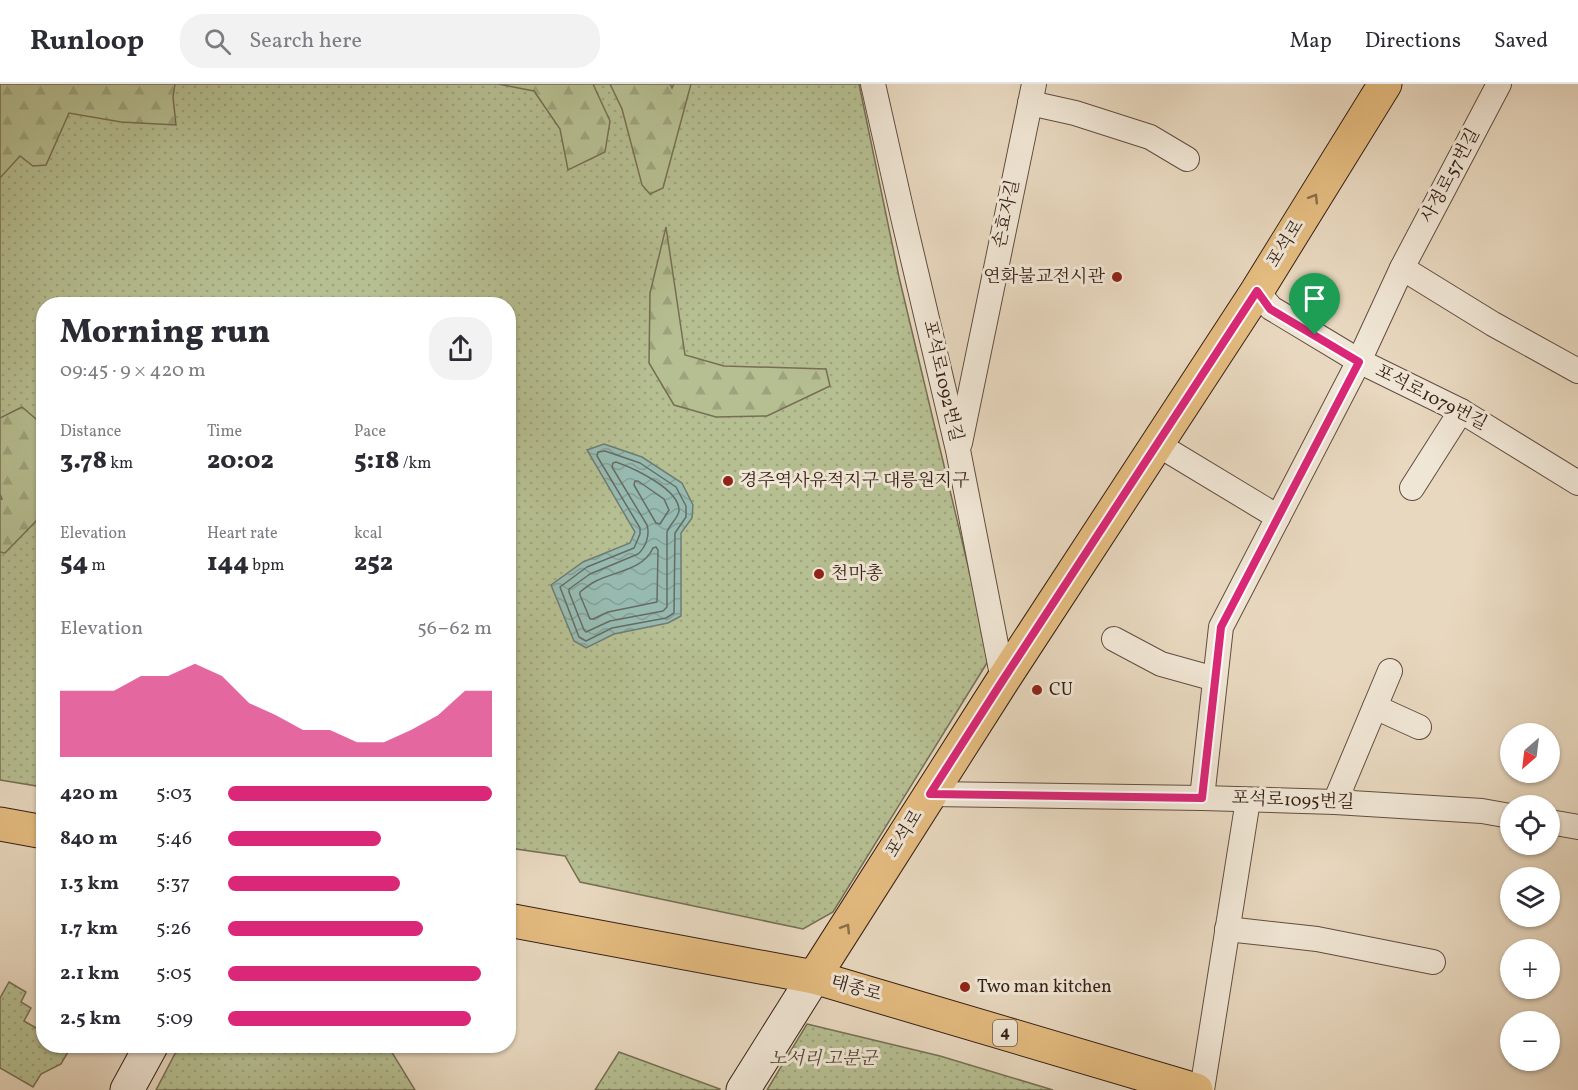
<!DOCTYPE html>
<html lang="en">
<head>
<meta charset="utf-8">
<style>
  body { margin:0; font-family:Vollkorn,"Noto Serif KR",serif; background:#f2f2f3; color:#2b2b33; height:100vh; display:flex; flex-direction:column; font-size:22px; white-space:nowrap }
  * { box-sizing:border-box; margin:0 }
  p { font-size:20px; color:#7c7c81 }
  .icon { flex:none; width:33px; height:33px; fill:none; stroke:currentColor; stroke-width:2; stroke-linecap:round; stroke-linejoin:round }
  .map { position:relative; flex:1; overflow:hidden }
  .side { position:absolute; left:36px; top:213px; width:480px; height:756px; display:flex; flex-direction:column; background:#fff; border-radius:24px; box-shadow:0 2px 4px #0004 }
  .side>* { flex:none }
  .needle { width:39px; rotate:208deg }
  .tools { position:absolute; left:1500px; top:639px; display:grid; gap:12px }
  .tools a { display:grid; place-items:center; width:60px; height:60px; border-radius:50%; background:#fff; box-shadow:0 2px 4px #0004; font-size:30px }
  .pin { position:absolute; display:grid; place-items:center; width:51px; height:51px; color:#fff; margin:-62px -26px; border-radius:50% 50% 50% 0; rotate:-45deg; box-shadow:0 0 6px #0007 }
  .pin .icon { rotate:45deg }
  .round { display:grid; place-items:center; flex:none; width:63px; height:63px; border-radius:24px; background:#f2f2f3 }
  .head { display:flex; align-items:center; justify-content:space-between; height:102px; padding:0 24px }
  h1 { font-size:33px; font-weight:800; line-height:45px }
  .figures { display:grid; grid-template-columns:repeat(3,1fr); gap:9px; height:102px; padding:6px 24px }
  .figures div { display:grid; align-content:center }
  .figures b { font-size:26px; font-weight:800 }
  .figures small { font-size:16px; font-weight:400 }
  .figures p { font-size:16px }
  .chart { height:168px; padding:12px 24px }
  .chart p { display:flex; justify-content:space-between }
  .chart svg { width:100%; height:108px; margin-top:6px; fill:#db2777; opacity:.7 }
  ul { padding:0 24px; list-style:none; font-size:20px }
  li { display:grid; grid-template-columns:96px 72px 1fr; align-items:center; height:45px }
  li i { height:15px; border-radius:8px; background:#db2777 }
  header { display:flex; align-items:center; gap:36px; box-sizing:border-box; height:84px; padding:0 30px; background:#fff; border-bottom:2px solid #e1e1e2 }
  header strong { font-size:28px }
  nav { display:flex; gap:33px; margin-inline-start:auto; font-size:21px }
  .search { width:420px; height:54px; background:#f2f2f3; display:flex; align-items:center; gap:15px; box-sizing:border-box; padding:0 21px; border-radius:24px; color:#7c7c81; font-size:22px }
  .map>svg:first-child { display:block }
  .green { fill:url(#green-dots); stroke:#766f54; stroke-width:1.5 }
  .forest { fill:url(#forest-firs); stroke:#766f54; stroke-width:1.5 }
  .water { fill:url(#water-waves); stroke:#707c73; stroke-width:1.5 }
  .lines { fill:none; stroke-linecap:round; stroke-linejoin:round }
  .shore { stroke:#666c64; stroke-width:1.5 }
  .street-casing { stroke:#624d41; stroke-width:26 }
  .secondary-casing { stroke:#351f17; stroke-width:35 }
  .primary-casing { stroke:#351f17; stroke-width:35 }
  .street { stroke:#f0e6d5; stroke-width:24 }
  .secondary { stroke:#f0e6d5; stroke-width:33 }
  .primary { stroke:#e4bc80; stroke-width:33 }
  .oneway { stroke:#8c6e4c }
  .route-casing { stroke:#fff; stroke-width:12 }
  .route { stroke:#db2777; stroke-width:8 }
  .poi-dot { fill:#8f2418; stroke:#f0e6d5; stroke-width:2 }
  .labels { text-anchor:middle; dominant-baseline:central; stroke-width:6; stroke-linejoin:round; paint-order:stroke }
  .shield { fill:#f0e6d5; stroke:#6d5b50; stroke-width:1.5 }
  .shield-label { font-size:16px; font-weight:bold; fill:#351f17 }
  .street-label { font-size:18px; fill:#351f17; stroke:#f0e6d5 }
  .poi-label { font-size:18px; fill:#351f17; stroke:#f0e6d5; text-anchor:start }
  .park-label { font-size:18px; font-style:italic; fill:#554736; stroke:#f0e6d5 }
</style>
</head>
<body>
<header>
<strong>Runloop</strong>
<div class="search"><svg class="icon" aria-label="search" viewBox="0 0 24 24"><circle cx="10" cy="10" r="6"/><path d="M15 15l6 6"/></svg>Search here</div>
<nav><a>Map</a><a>Directions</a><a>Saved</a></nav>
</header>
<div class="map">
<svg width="1578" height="1006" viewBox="0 0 1578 1006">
  <defs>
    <pattern id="green-dots" width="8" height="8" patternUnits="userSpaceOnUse" patternTransform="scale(1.5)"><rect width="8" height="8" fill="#b6bf92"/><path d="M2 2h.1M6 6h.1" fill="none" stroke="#9da47d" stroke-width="1.8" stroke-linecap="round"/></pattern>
    <pattern id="forest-firs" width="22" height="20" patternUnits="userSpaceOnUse" patternTransform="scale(1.5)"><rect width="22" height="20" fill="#b6bf92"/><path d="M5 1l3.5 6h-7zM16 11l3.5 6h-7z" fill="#9da47d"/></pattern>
    <pattern id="water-waves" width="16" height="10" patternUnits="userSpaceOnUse" patternTransform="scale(1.5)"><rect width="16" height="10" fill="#97bab0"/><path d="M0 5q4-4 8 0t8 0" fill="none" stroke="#839f97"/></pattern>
  </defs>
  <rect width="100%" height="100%" fill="#e8d8bf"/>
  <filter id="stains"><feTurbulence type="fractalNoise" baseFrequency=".00333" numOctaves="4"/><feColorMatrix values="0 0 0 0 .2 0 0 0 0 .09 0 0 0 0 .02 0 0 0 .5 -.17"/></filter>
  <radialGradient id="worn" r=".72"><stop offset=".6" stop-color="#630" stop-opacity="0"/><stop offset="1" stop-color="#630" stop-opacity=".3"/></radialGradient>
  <g class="green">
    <path d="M0 0H859L899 193 990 574 833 828 803 845 580 798 565 772 509 764 508 220H44L43 703 0 696Z"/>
    <path d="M9 898 26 908 21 918 31 924 24 937 43 948 44 962H68L71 963 61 980 41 990 33 1003 0 984V914Z"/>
    <path d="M807 940 940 972 1053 1006H767Z"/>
    <path d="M179 962H388L415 1006H156Z"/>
    <path d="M619 968 720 1005 719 1006H595Z"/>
  </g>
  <g class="forest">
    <path d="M0 0H175L173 13 176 41 121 38 69 29 46 81 33 82 20 72 0 94Z"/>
    <path d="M498 0H593L610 37 605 68 568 86 560 45 534 7Z"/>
    <path d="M610 0H670L672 4 674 0H691L663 104 650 110 642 101 622 25Z"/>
    <path d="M666 143 685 271 724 282 826 285 830 302 767 332 716 333 674 321 649 279 650 209Z"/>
    <path d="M22 323 43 341V425L38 435 5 469 0 468V415H2L0 410V334Z"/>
  </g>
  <path class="water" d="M604 360 642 373 682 399 693 421 692 434 681 449V532L668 539 614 550 586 564 574 557 551 501 583 478 630 459 635 448 587 366Z"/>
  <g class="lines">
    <g class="shore">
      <path d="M605 367 640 379 676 403 686 422V433L675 449 674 529 666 534 612 544 586 557 579 553 560 503 587 483 634 464 640 450V444L597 372 598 368Z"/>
      <path d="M616 378C633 384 680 405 679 427 678 434 670 440 667 448V523L663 527 610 537 586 548 584 546 569 508V505L590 490 638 470C646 463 650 451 647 441L612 383 613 379Z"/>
      <path d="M635 397H638L664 415 669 426 660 440 656 439 634 401Z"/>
      <path d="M656 463 658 466 657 518 608 528 593 535H590L580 511V508C585 504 590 500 596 497 616 487 643 486 653 464Z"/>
    </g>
    <defs>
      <g id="street">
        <path d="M873 0 903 133 958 366 1003 596"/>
        <path d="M1030 19 1075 29 1150 53 1187 75"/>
        <path d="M1402 184 1493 240 1578 287"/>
        <path d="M1257 207 1271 224 1359 277 1461 327 1578 399"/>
        <path d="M960 359 1034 0"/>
        <path d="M1157 360 1278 433"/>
        <path d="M1412 404 1461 327"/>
        <path d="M1114 555 1161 580 1215 595"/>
        <path d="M1375 623 1419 643"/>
        <path d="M930 710 1202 714 1335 718 1482 727 1510 732"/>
        <path d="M1202 714 1221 543 1359 277 1402 184 1499 0"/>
        <path d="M1335 718 1390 587"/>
        <path d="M1550 738 1578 743"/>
        <path d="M1227 845 1317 855 1433 878"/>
        <path d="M1202 1006 1248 716"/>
      </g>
      <g id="secondary">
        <path d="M127 1006 151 962"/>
        <path d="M743 1006 814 893"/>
      </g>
      <g id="primary">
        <path d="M0 740 44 748"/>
        <path d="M508 836 814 893 1196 1006"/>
        <path d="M814 893 1003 596 1257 207 1385 0"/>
      </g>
    </defs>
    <use href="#street" class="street-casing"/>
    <use href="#secondary" class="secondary-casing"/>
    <use href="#primary" class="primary-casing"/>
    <use href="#street" class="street"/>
    <use href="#secondary" class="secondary"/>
    <use href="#primary" class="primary"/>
  </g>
  <defs><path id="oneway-chevron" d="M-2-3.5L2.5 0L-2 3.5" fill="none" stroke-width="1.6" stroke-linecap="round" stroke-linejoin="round" transform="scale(1.5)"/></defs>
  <g class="oneway">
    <use href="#oneway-chevron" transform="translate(1314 114) rotate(-58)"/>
    <use href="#oneway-chevron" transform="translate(846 844) rotate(-58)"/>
  </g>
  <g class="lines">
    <defs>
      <path id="route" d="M1257 207 1270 225 1359 278 1221 543 1202 714 930 710 1003 596Z"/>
    </defs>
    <use href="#route" class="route-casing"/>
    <use href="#route" class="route"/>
  </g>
  <g class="poi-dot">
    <circle cx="1117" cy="193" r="6"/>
    <circle cx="728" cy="397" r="6"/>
    <circle cx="819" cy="490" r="6"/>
    <circle cx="1037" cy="606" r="6"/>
    <circle cx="965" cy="903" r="6"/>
  </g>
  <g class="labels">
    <rect class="shield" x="993" y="936" width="24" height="26" rx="4.5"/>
    <g class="shield-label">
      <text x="1005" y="949">4</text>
    </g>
    <g class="street-label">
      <text transform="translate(1451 92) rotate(-62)">사정로57번길</text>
      <text transform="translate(1007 130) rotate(-78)">손효자길</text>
      <text transform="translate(1286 160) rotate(-58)">포석로</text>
      <text transform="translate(942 297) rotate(77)">포석로1092번길</text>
      <text transform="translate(1431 314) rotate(27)">포석로1079번길</text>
      <text transform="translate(1293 717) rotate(2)">포석로1095번길</text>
      <text transform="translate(905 750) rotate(-58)">포석로</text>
      <text transform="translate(856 905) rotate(16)">태종로</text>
    </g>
    <g class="poi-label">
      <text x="1105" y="193" text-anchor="end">연화불교전시관</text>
      <text x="740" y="397">경주역사유적지구 대릉원지구</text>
      <text x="831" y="490">천마총</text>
      <text x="1049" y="606">CU</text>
      <text x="977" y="903">Two man kitchen</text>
    </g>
    <g class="park-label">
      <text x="823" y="975">노서리 고분군</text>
    </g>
  </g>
  <rect width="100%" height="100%" filter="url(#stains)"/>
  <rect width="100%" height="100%" fill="url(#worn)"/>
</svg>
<div class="tools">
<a><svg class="needle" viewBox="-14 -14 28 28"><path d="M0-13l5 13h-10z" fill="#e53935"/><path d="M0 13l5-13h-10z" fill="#7c7c81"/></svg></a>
<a><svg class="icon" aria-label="locate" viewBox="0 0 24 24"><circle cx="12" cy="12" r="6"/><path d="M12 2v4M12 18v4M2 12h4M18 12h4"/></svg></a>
<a><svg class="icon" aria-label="layers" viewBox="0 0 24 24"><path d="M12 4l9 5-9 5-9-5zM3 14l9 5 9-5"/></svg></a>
<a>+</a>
<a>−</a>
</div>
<div class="pin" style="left:1315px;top:251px;background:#1e9e55"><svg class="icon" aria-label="arrive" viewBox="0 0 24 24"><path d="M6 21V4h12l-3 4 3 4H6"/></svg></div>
<section class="side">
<div class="head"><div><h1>Morning run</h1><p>09:45 · 9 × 420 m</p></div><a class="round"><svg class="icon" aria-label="share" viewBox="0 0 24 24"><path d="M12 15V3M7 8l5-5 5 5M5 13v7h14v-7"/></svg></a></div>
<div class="figures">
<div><p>Distance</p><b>3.78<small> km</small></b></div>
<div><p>Time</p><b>20:02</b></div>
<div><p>Pace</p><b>5:18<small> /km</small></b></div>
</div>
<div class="figures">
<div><p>Elevation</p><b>54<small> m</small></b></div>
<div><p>Heart rate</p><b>144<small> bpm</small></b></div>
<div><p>kcal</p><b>252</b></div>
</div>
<div class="chart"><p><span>Elevation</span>56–62 m</p>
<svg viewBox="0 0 160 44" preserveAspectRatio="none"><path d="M0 44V17L10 17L20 17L30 11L40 11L50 6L60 11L70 22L80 27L90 33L100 33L110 38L120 38L130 33L140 27L150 17L160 17V44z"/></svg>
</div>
<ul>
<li><b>420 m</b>5:03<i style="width:100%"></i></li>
<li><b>840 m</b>5:46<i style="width:58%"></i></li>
<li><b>1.3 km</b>5:37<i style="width:65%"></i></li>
<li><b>1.7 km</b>5:26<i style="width:74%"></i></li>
<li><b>2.1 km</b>5:05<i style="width:96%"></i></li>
<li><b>2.5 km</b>5:09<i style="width:92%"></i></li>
</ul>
</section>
</div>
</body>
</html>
